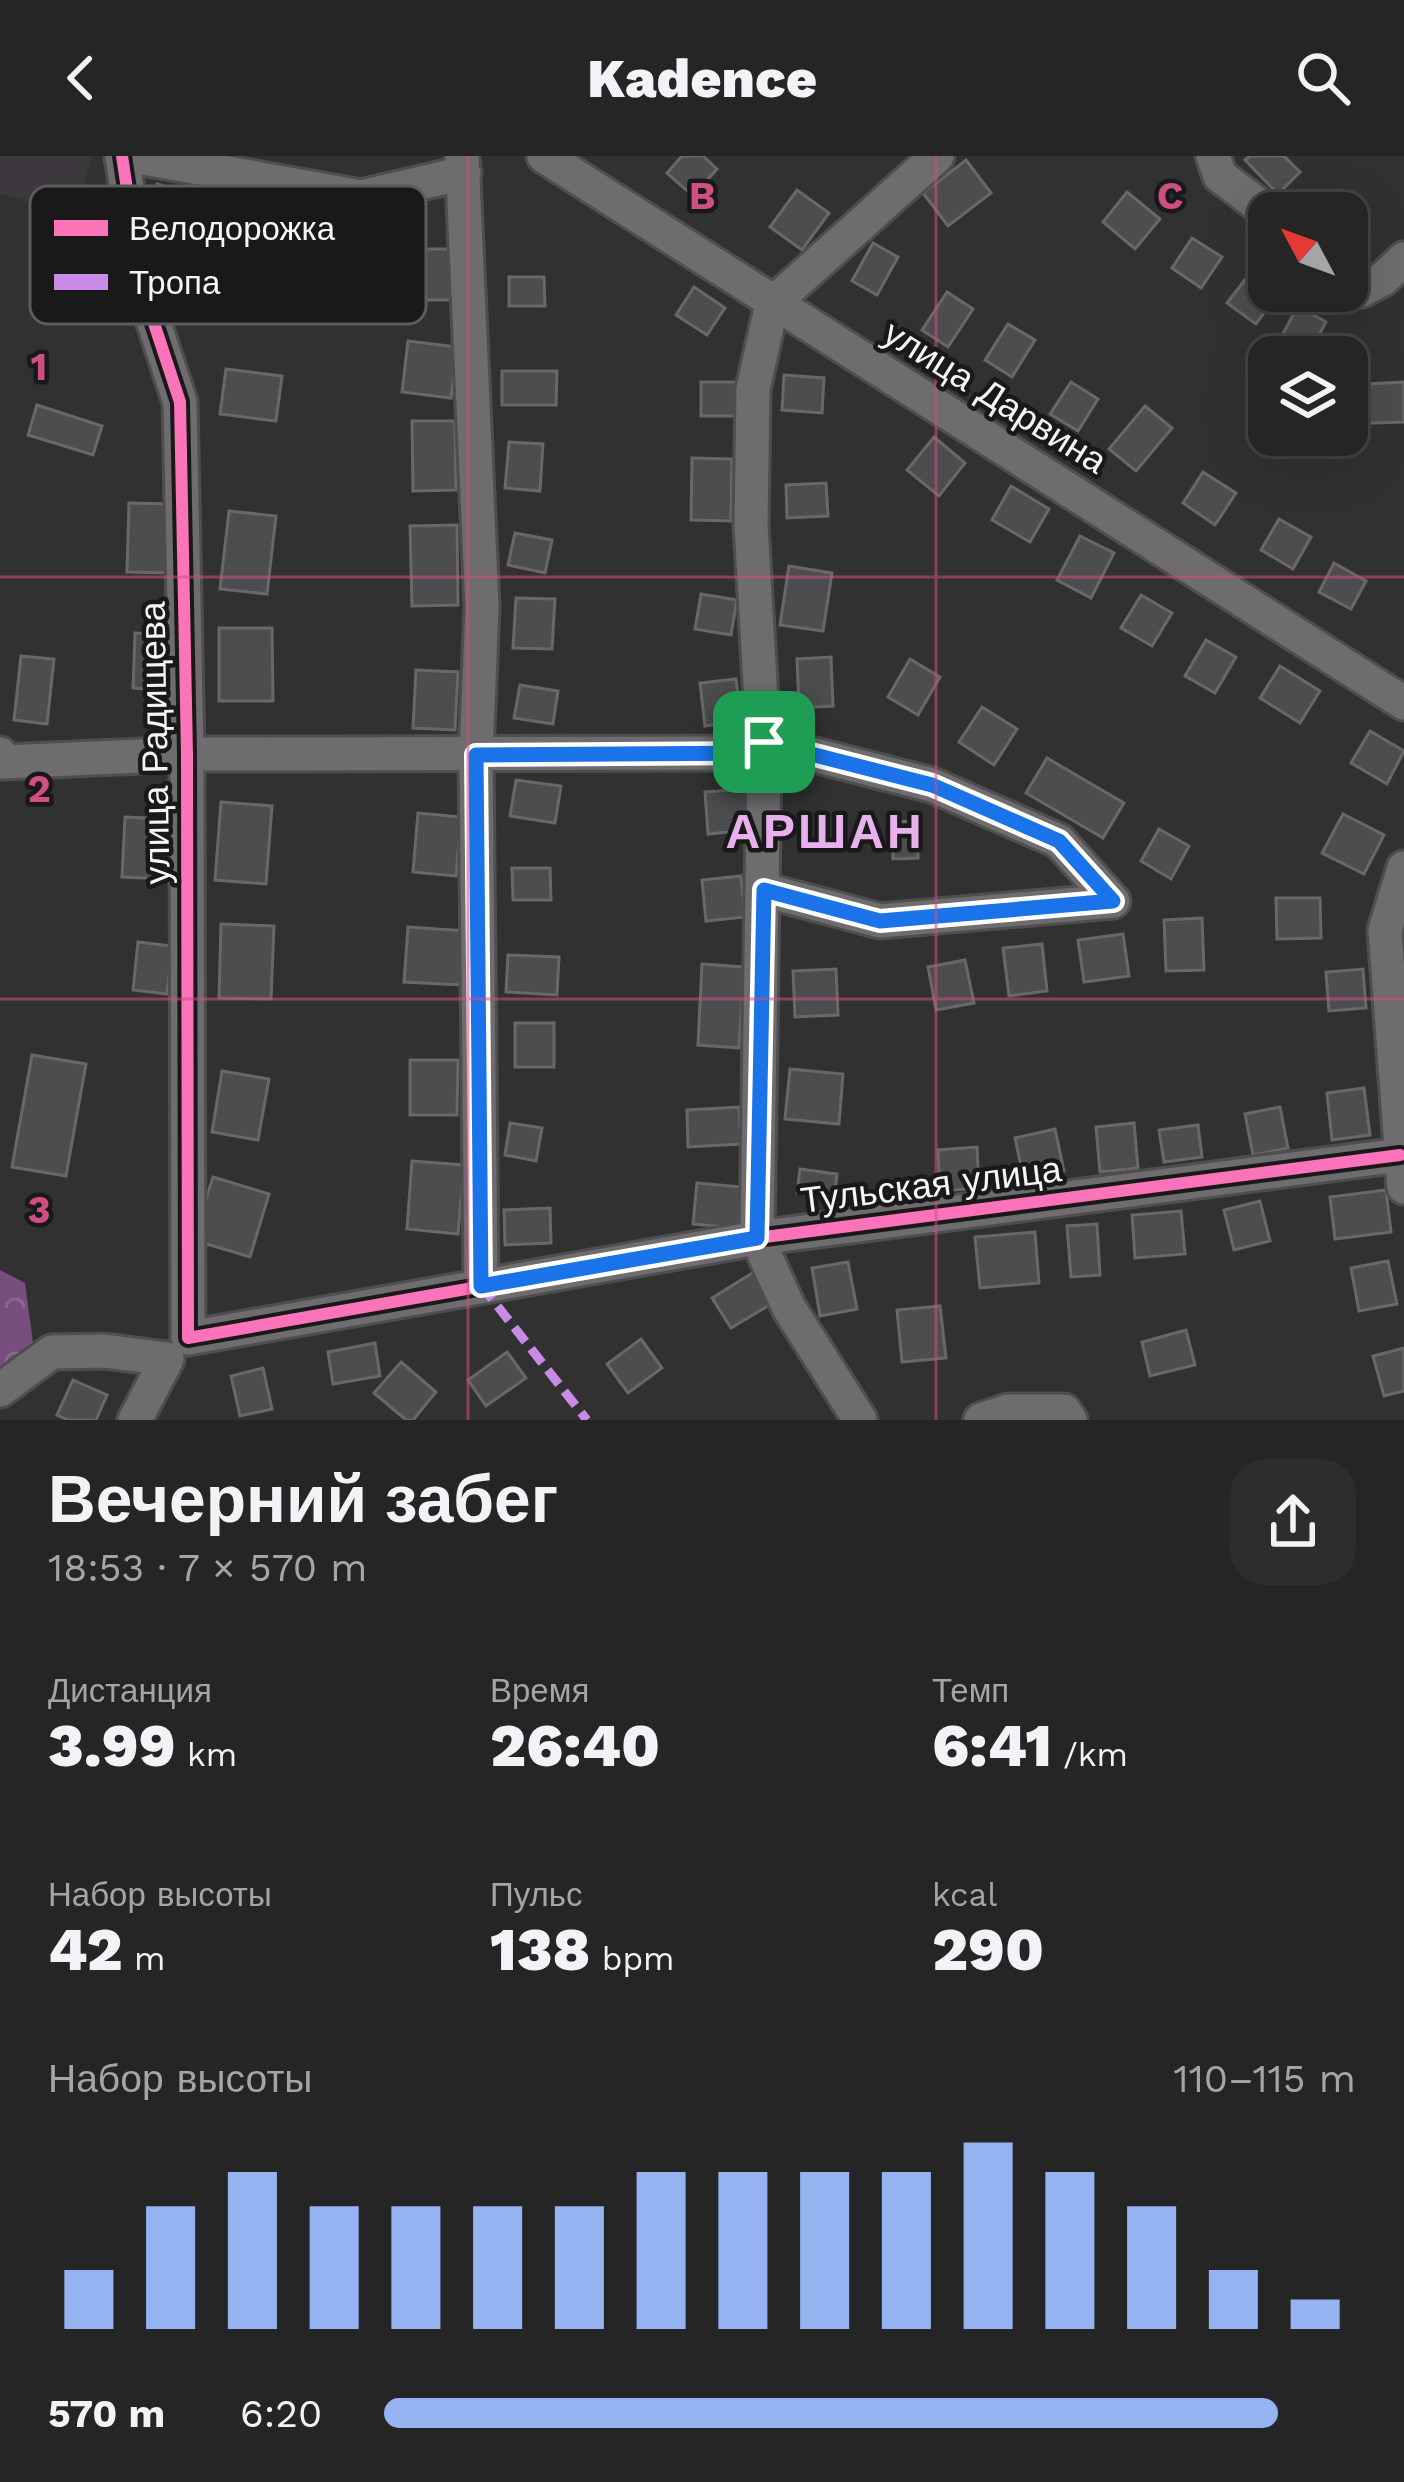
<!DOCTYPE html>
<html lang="ru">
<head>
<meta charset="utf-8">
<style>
  body { margin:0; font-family:"Work Sans",sans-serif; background:#2e2d2e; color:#f1f3f6; height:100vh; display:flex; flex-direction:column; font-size:45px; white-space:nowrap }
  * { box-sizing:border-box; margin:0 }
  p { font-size:39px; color:#a4a5a7 }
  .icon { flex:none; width:66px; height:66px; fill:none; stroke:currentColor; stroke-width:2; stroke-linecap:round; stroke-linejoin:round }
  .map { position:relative; height:1264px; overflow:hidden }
  .drawer { display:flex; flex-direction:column; background:#262526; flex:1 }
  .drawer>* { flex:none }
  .needle { width:78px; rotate:311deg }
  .tools { position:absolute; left:1248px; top:36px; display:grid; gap:24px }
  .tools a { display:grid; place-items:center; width:120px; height:120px; border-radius:24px; background:#262526; box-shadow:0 12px 48px #0002,0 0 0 3px #424243; font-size:60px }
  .pin { position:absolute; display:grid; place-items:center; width:102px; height:102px; color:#fff; margin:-51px; border-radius:24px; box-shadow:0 6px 18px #0006 }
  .round { display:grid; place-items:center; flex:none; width:126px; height:126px; border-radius:36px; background:#2e2d2e }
  .summary { display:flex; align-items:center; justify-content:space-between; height:204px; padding:0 48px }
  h1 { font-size:66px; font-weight:800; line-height:90px }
  .figures { display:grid; grid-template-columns:repeat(3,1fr); gap:18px; height:204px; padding:12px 48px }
  .figures div { display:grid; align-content:center }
  .figures b { font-size:60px; font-weight:800 }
  .figures small { font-size:33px; font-weight:400 }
  .figures p { font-size:33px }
  .chart { height:336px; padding:24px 48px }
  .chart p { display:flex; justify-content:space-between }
  .chart svg { width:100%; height:216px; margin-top:12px; stroke:#95b2f1; stroke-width:6 }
  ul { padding:0 48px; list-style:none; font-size:39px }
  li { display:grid; grid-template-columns:192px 144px 1fr; align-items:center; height:90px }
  li i { height:30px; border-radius:15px; background:#95b2f1 }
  header { display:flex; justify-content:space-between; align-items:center; height:156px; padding:0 48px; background:#262526; font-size:54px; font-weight:800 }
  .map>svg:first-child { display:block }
  .built { fill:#3d373e }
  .forest { fill:url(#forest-crowns) }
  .building { fill:#4d4c4e; stroke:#696769; stroke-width:3 }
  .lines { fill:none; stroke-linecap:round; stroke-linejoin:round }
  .minor-casing { stroke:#4f4e4f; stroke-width:39 }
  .minor { stroke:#6e6c6e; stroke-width:33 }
  .quiet { stroke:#ca8be6; stroke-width:9; stroke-dasharray:18 9; stroke-linecap:butt }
  .cycleway-casing { stroke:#1a191a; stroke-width:20 }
  .cycleway { stroke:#fb73b8; stroke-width:12 }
  .route-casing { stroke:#fff; stroke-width:24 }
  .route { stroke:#1a73e8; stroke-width:15 }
  .grid { fill:none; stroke:#cf4f82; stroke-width:3; stroke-opacity:0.55 }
  .labels { text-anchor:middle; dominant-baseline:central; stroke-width:9; stroke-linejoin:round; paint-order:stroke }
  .street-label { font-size:36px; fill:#f6f4f6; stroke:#1a191a }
  .district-label { font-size:48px; font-weight:bold; letter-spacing:3px; fill:#e6b1ec; stroke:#1a191a }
  .key { fill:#1a191a; stroke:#5c5b5c; stroke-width:3 }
  .key-label { font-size:33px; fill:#f6f4f6 }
  .grid-label { font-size:39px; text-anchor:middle; font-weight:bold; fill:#cf4f82; stroke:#1a191a; stroke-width:9; stroke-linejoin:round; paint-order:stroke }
</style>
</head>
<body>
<header><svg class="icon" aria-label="back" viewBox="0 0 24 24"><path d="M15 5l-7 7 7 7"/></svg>Kadence<svg class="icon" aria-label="search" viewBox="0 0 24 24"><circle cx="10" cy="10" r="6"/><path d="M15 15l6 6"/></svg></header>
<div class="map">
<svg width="1404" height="1264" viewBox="0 0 1404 1264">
  <defs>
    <pattern id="forest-crowns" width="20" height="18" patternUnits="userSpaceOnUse" patternTransform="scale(3)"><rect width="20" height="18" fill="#774e7d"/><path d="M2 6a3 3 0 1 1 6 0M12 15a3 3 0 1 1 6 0" fill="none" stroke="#8b6890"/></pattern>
  </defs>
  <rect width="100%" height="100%" fill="#323132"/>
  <path class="built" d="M0 0H92L75 58 0 38Z"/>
  <path class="forest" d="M0 1114 25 1127 35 1202 0 1228Z"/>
  <g class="building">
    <path d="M682 0H703L717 13 693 40 667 17Z"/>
    <path d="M1250 0H1284L1300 16 1278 38 1245 4Z"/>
    <path d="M966 4 991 37 948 70 923 37Z"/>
    <path d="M157 28 185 36 169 93 141 85Z"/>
    <path d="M797 34 829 57 802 94 770 71Z"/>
    <path d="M1127 36 1160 63 1135 93 1103 66Z"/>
    <path d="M1192 82 1222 101 1201 132 1172 112Z"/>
    <path d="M873 87 898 101 877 139 852 125Z"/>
    <rect x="406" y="93" width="46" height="51"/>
    <path d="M509 121H544L545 150H509Z"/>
    <path d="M1247 121 1275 142 1256 168 1227 147Z"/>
    <path d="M694 131 725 152 707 179 676 159Z"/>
    <path d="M947 136 973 153 948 191 922 174Z"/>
    <path d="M1298 150 1326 166 1308 199 1280 183Z"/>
    <path d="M1008 168 1035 184 1012 221 985 204Z"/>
    <path d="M408 185 457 191 451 242 402 236Z"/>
    <path d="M226 213 282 220 276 265 220 258Z"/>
    <path d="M502 215H557L556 249H502Z"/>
    <path d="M784 219 824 222 822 257 782 254Z"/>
    <rect x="701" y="226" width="37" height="34"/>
    <path d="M1071 226 1098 243 1078 275 1050 258Z"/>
    <path d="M1404 226V266L1347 268V229Z"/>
    <path d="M37 249 102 270 93 299 28 279Z"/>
    <path d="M1145 250 1172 272 1136 315 1109 293Z"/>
    <path d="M412 265H455L456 334 413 335Z"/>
    <path d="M934 281 965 307 939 340 907 314Z"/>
    <path d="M509 286 543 288 540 335 505 332Z"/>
    <path d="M692 302 732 303 731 365 691 364Z"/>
    <path d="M1203 316 1236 337 1215 369 1183 347Z"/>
    <path d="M826 327 828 360 787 362 786 329Z"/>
    <path d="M1011 330 1049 353 1030 386 992 364Z"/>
    <path d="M129 347 170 348 168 417 127 416Z"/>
    <path d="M229 355 276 360 267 438 220 433Z"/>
    <path d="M1279 363 1311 381 1293 413 1261 394Z"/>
    <path d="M457 369 458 449 412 450 410 370Z"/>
    <path d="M515 377 552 384 545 417 508 409Z"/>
    <path d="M1080 380 1114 397 1091 442 1057 424Z"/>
    <path d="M1334 407 1366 425 1351 453 1319 436Z"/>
    <path d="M789 410 832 417 823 475 780 469Z"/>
    <path d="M701 438 737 444 731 479 695 473Z"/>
    <path d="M1141 439 1172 457 1152 490 1121 472Z"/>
    <path d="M516 442 555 443 552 493 513 492Z"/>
    <path d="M219 472H272L273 545H219Z"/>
    <path d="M135 477 168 479 165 534 133 532Z"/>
    <path d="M1206 484 1236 501 1215 537 1185 520Z"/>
    <path d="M21 500 54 503 47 568 14 564Z"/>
    <path d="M831 501 833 550 799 552 797 503Z"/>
    <path d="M910 503 940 521 918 559 888 541Z"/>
    <path d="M1280 510 1320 535 1300 567 1260 542Z"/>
    <path d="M416 514 458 516 455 574 413 572Z"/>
    <path d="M736 523 741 565 705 570 700 527Z"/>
    <path d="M520 529 558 535 553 568 514 562Z"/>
    <path d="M982 551 1017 573 994 609 959 586Z"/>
    <path d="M1370 575 1404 595 1387 628 1351 607Z"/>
    <path d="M1047 602 1124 647 1103 682 1026 637Z"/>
    <path d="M516 624 561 630 555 667 510 660Z"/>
    <path d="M745 633 749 674 708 678 705 636Z"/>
    <path d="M221 646 272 650 266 728 215 724Z"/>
    <path d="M418 657 461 661 456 720 413 716Z"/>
    <path d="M1343 658 1384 679 1364 718 1322 697Z"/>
    <path d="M125 661 166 663 163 723 122 721Z"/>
    <path d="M917 665 918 702 893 703 892 666Z"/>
    <path d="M1159 673 1189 690 1171 723 1141 705Z"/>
    <path d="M512 712H550L551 744H513Z"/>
    <path d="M741 720 745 761 706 765 702 724Z"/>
    <path d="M1276 742H1320L1321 782 1277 783Z"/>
    <path d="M1202 762 1204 814 1166 815 1164 764Z"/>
    <path d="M221 768 274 770 271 843 219 842Z"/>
    <path d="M408 771 465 775 461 829 404 826Z"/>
    <path d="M1123 778 1129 820 1084 826 1078 784Z"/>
    <path d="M138 786 172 790 167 838 133 834Z"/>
    <path d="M1042 788 1047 835 1009 840 1003 792Z"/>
    <path d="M508 799 559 801 557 839 506 836Z"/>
    <path d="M965 804 974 847 936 854 928 811Z"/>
    <path d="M702 808 744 811 739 892 698 889Z"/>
    <path d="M836 813 838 859 795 861 793 815Z"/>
    <path d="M1363 813 1366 852 1329 855 1326 816Z"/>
    <rect x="515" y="867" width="39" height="44"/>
    <path d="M32 899 86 908 66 1020 12 1011Z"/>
    <path d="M410 904H458L457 959H410Z"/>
    <path d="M790 913 843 918 839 968 785 963Z"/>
    <path d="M222 915 269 923 258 984 212 976Z"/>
    <path d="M1364 932 1370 979 1332 984 1327 937Z"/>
    <path d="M739 951 741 988 688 991 687 954Z"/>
    <path d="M1280 951 1288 992 1253 999 1245 958Z"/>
    <path d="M510 967 542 972 536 1005 505 999Z"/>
    <path d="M1134 967 1138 1012 1100 1016 1096 971Z"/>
    <path d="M1198 969 1202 1001 1164 1006 1159 974Z"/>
    <path d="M1055 973 1064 1015 1024 1024 1015 982Z"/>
    <path d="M977 991 979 1032 940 1035 938 994Z"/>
    <path d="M412 1005 464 1009 458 1078 407 1073Z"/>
    <path d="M800 1013 837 1018 834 1042 797 1037Z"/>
    <path d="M213 1021 269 1038 250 1101 193 1084Z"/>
    <path d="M697 1027 742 1031 738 1072 693 1068Z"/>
    <path d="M1386 1034 1391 1076 1335 1083 1330 1041Z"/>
    <path d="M1260 1045 1270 1085 1234 1094 1224 1054Z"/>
    <path d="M550 1052 551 1087 505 1089 504 1054Z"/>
    <path d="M1181 1055 1185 1098 1135 1102 1132 1059Z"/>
    <path d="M1097 1068 1100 1119 1071 1121 1067 1070Z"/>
    <path d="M1035 1076 1039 1127 980 1132 975 1081Z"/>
    <path d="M1388 1105 1397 1148 1359 1155 1351 1112Z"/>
    <path d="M848 1106 857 1153 820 1160 812 1112Z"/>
    <path d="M754 1116 773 1147 731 1172 712 1142Z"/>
    <path d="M940 1150 946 1202 902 1206 897 1154Z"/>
    <path d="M1186 1174 1195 1209 1150 1220 1142 1186Z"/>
    <path d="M641 1183 662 1212 628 1237 607 1208Z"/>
    <path d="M375 1187 380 1220 333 1228 328 1196Z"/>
    <path d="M1404 1192V1235L1384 1240 1373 1200Z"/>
    <path d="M507 1196 526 1222 486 1250 468 1224Z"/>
    <path d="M401 1206 436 1236 413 1264H406L374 1237Z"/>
    <path d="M263 1212 272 1253 240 1260 231 1220Z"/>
    <path d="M73 1224 107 1239 96 1264H68L57 1259Z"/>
  </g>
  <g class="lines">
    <defs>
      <g id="minor">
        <path d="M122 0 142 131 180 246 187 598 188 1182 757 1082 1400 999"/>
        <path d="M133 0 361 41 464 17"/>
        <path d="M462 0 482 451 476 599 481 1129"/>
        <path d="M544 0 1404 547"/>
        <path d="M1213 0 1220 20 1269 57"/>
        <path d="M1347 130 1362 134 1383 123 1404 103"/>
        <path d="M0 598 3 606 187 598 764 597"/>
        <path d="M1404 712 1385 774 1404 1031"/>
        <path d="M764 734 880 765 1113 745 1059 685 932 629 764 586"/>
        <path d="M0 1234 52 1196 104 1195 167 1203 135 1264"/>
        <path d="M860 1264 789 1152 757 1082 764 597 751 369 753 233 772 148 937 0"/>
        <path d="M981 1264 1008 1255H1064L1070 1264"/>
      </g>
    </defs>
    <use href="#minor" class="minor-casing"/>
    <use href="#minor" class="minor"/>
    <path class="quiet" d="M481 1129 587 1264"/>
    <defs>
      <path id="cycleway" d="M122 0 142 131 180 246 187 598 188 1182 757 1082 1400 999"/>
    </defs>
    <use href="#cycleway" class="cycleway-casing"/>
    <use href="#cycleway" class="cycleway"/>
  </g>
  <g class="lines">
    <defs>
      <path id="route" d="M764 586 932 629 1059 685 1113 745 880 765 764 734 757 1082 481 1130 476 599 764 597Z"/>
    </defs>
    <use href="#route" class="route-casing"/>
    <use href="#route" class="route"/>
  </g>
  <path class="grid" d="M468 0V1264M936 0V1264M0 421H1404M0 843H1404"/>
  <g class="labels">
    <g class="street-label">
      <text transform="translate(995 241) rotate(32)">улица Дарвина</text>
      <text transform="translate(155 587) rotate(-91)">улица Радищева</text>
      <text transform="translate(931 1029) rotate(-7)">Тульская улица</text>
    </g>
    <g class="district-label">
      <text x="825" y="675">АРШАН</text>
    </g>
  </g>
  <rect x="30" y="30" width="396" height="138" rx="18" class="key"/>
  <rect x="54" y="64" width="54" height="16" fill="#fb73b8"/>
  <rect x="54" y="118" width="54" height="16" fill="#ca8be6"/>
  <g class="key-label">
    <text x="129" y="84">Велодорожка</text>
    <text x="129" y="138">Тропа</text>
  </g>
  <g class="grid-label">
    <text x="702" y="53">B</text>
    <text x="1170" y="53">C</text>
    <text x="39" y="224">1</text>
    <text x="39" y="646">2</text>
    <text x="39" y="1067">3</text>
  </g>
</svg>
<div class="tools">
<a><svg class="needle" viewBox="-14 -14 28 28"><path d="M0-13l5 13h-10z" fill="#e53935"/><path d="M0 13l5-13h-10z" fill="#a4a5a7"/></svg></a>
<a><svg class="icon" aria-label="layers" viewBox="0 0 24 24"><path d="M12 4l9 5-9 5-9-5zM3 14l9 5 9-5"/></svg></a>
</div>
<div class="pin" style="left:764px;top:586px;background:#1e9e55"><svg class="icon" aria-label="arrive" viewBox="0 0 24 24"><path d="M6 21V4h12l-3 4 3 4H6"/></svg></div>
</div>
<section class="drawer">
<div class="summary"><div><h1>Вечерний забег</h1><p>18:53 · 7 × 570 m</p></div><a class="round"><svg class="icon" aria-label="share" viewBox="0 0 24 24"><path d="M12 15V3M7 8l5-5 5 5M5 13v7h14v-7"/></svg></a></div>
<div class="figures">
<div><p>Дистанция</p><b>3.99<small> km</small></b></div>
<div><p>Время</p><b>26:40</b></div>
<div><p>Темп</p><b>6:41<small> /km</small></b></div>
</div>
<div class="figures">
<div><p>Набор высоты</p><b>42<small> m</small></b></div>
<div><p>Пульс</p><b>138<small> bpm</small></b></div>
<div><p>kcal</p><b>290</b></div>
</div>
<div class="chart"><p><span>Набор высоты</span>110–115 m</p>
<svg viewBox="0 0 160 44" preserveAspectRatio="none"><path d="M5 44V32M15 44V19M25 44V12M35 44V19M45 44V19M55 44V19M65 44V19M75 44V12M85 44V12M95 44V12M105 44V12M115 44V6M125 44V12M135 44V19M145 44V32M155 44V38"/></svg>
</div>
<ul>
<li><b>570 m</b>6:20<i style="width:92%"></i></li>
</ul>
</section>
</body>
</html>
